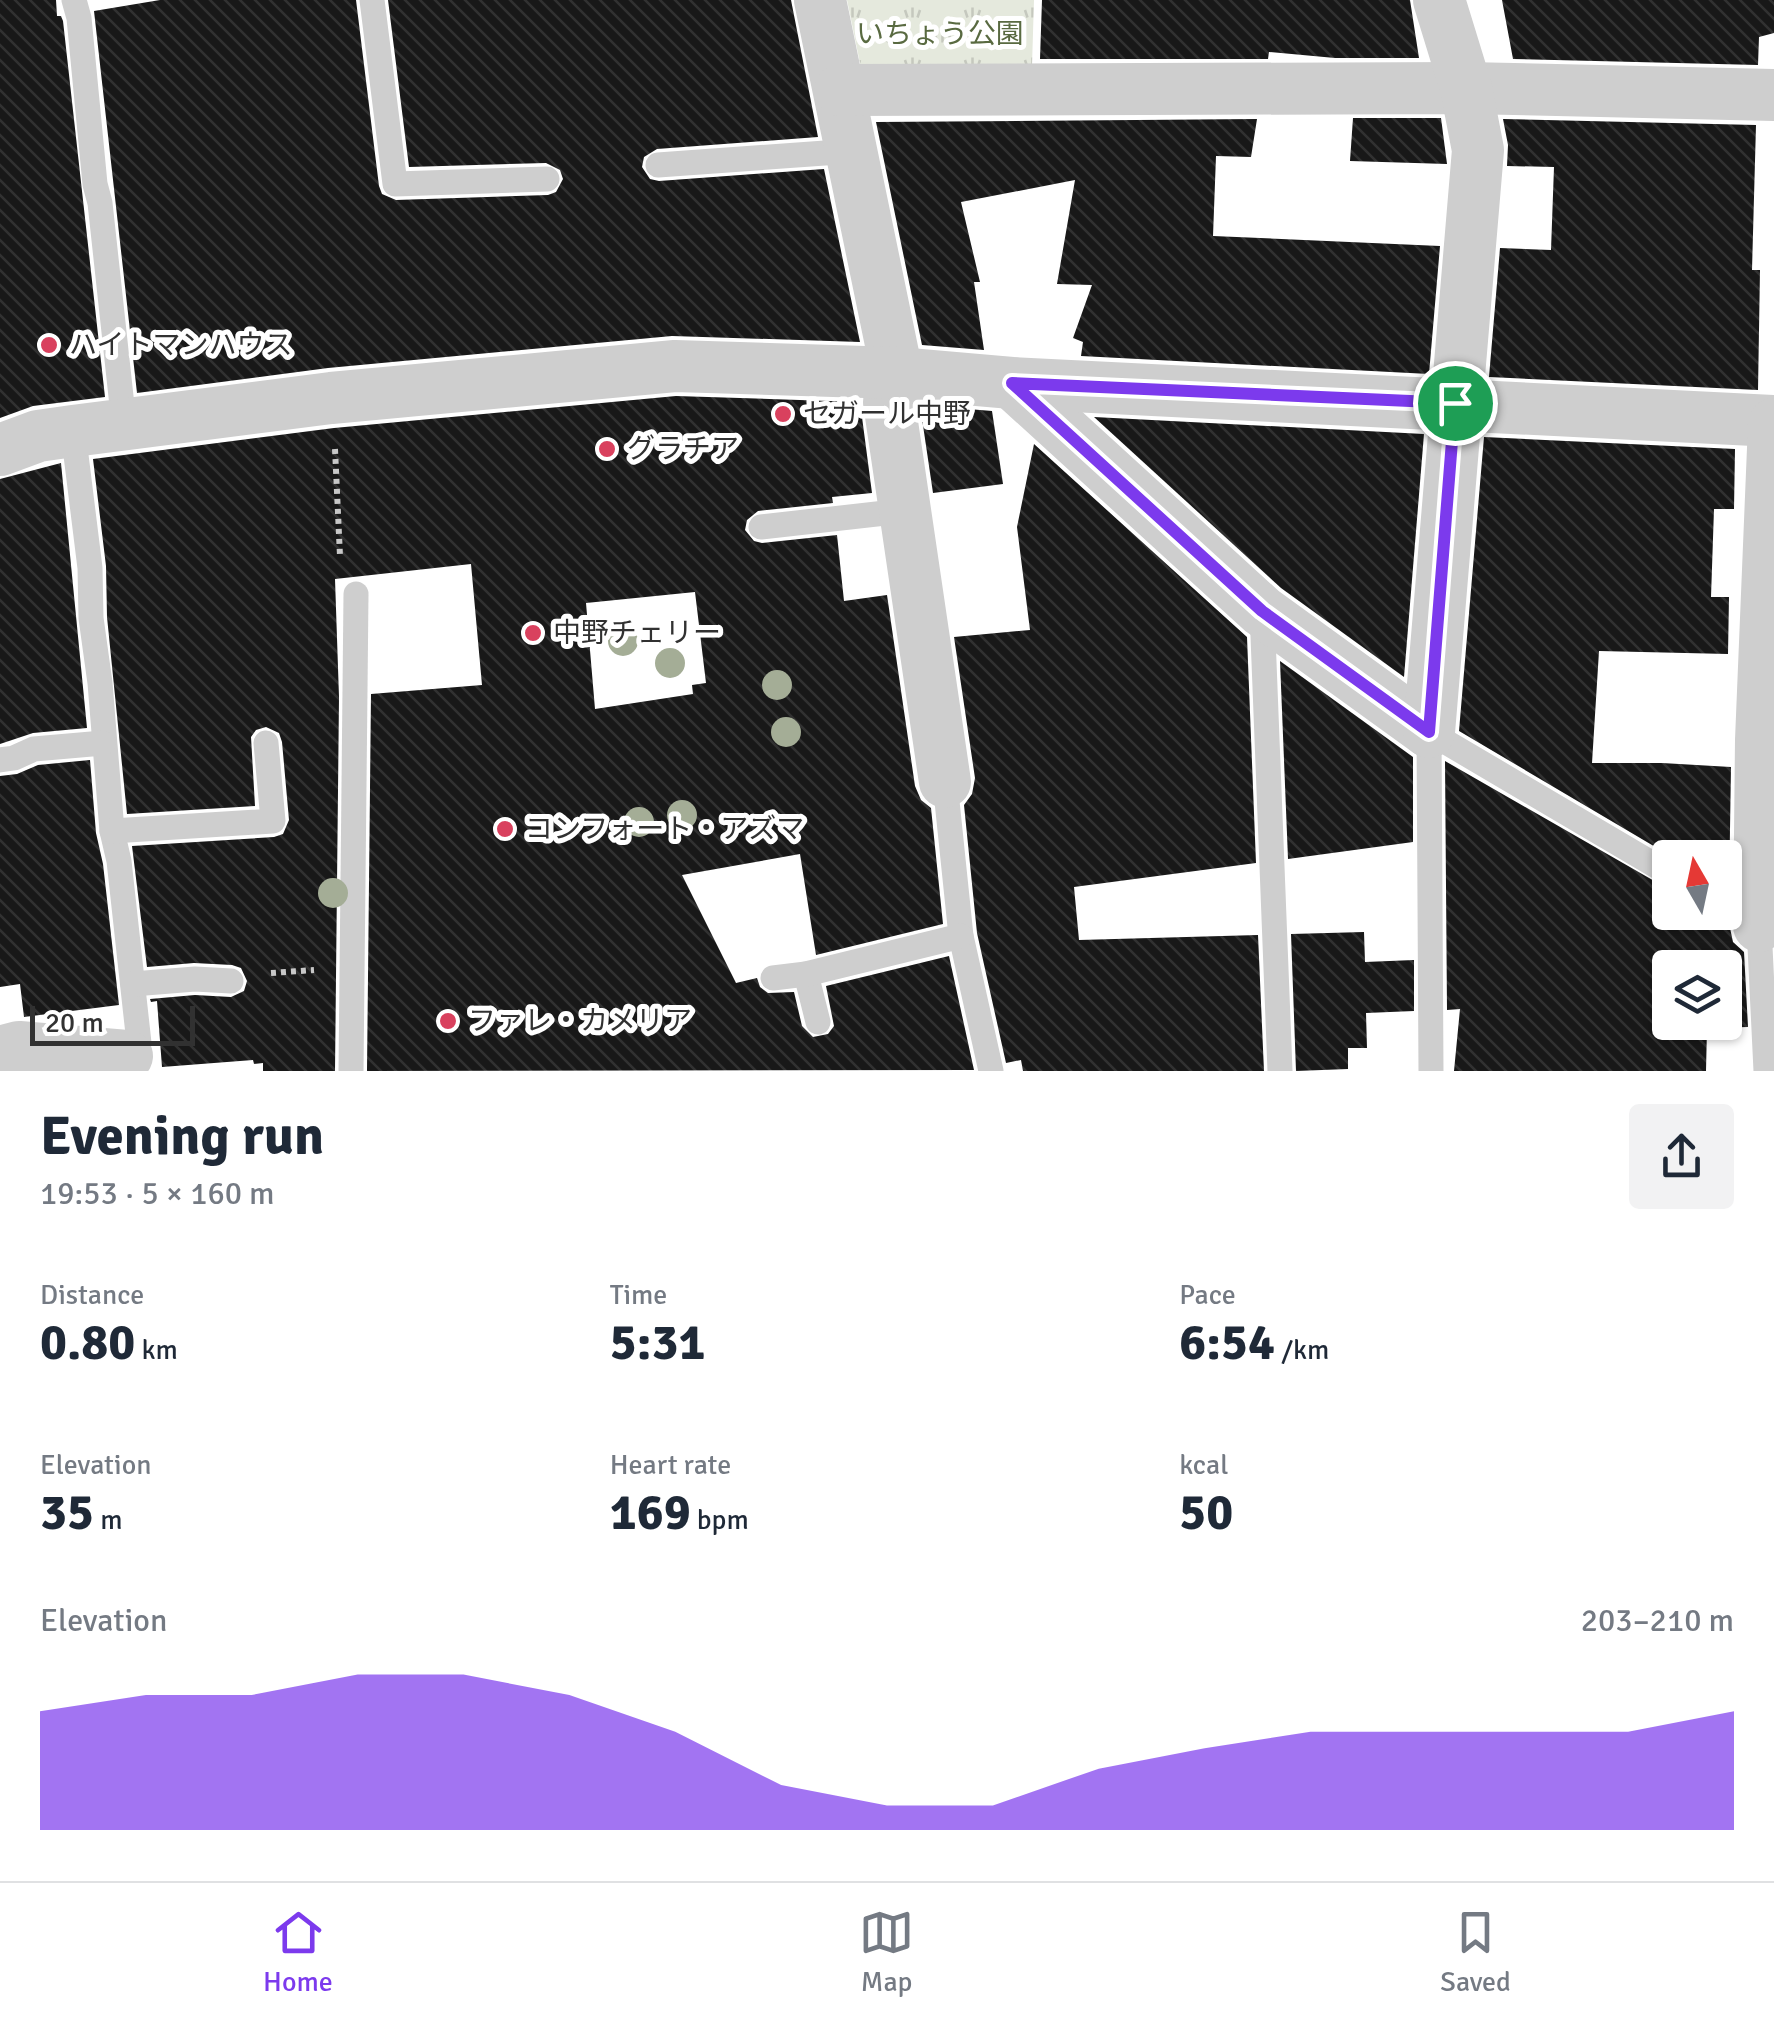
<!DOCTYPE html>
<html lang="en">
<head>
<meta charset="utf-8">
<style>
  body { margin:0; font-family:Signika,"Noto Sans JP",sans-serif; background:#f2f2f3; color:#1f2937; height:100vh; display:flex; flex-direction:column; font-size:38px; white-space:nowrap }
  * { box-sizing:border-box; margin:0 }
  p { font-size:32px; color:#747a83 }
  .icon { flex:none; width:55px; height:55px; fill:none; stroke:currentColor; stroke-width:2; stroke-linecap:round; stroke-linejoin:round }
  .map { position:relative; height:1071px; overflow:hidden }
  .drawer { display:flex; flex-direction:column; background:#fff; flex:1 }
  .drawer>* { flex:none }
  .needle { width:65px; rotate:351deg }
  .controls { position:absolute; left:1652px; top:840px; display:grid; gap:20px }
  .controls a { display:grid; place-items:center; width:90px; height:90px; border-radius:10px; background:#fff; box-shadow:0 2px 8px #0004; font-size:50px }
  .scale { position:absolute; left:30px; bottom:25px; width:165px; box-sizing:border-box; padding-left:10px; border:5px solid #313131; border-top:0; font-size:28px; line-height:35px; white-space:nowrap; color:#313131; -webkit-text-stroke:8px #fff; paint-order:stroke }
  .pin { position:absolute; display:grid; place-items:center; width:85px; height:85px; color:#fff; margin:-42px; border:5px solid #fff; border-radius:50%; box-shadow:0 2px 10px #0007 }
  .round { display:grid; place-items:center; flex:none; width:105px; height:105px; border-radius:10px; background:#f2f2f3 }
  .head { display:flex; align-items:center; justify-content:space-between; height:170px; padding:0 40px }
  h1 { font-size:55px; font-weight:800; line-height:75px }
  .metrics { display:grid; grid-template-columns:repeat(3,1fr); gap:15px; height:170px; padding:10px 40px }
  .metrics div { display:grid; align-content:center }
  .metrics b { font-size:50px; font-weight:800 }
  .metrics small { font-size:28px; font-weight:400 }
  .metrics p { font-size:28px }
  .chart { height:280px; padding:20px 40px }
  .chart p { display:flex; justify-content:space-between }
  .chart svg { width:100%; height:180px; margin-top:10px; fill:#7c3aed; opacity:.7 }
  .menu { display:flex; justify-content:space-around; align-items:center; height:140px; border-top:2px solid #e0e1e3; background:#fff; font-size:28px; color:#747a83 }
  .menu a { display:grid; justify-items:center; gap:5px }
  .menu .active { color:#7c3aed }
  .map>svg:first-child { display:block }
  .park { fill:url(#park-tufts) }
  .building { fill:url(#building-back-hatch); fill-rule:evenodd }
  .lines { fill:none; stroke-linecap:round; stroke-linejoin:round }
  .path { stroke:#c8c8c8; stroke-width:6; stroke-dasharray:5 5; stroke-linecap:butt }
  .lane { stroke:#cecece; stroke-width:25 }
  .street { stroke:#cecece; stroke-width:52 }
  .tree { fill:#a4ad96 }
  .route-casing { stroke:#fff; stroke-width:20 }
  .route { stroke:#7c3aed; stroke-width:12 }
  .poi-dot { fill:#d9415e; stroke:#fff; stroke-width:4 }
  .labels { text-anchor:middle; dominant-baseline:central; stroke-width:10; stroke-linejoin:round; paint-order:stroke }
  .park-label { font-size:28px; fill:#596a41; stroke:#fff }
  .poi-label { font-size:28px; fill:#313131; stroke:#fff; text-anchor:start }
</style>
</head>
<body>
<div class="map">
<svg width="1774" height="1071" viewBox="0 0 1774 1071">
  <defs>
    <pattern id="park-tufts" width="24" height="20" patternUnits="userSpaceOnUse" patternTransform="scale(2.5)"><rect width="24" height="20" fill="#e5e9dd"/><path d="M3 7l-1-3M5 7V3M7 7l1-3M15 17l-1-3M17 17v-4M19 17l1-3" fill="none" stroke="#c5c8be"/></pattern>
    <pattern id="building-back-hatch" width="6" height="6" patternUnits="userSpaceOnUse" patternTransform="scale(2.5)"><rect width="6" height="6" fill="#181818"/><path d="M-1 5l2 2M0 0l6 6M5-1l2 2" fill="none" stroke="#313131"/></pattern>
  </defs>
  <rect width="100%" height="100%" fill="#fff"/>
  <path class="park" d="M847 0H1034L1032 66 861 68Z"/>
  <g class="building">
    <path d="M0 0H56L57 16H61L63 21 105 397 33 406 0 418Z"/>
    <path d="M160 0H356L379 186 382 194 396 200 548 195 556 192 563 179 560 170 546 163 409 167 388 0H791L818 137 657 149 644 157 642 167 650 179 659 181 824 169 860 342 672 336 328 368 137 393 94 11Z"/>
    <path d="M1042 0H1410L1419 58H1335L1269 52 1268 59H1040Z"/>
    <path d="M1502 0H1774V33L1759 37 1758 65 1513 59Z"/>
    <path d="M1353 118H1441L1447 164 1350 161Z"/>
    <path d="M1257 119 1251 157 1216 156 1213 236 1440 246 1429 374 1081 356 1083 342 1073 338 1092 285 1057 284 1075 180 961 202 980 282H974L984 350 922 345 876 122Z"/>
    <path d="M1503 119 1756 125 1752 270H1760L1758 390 1489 377 1500 248 1551 250 1554 167 1507 166 1508 145Z"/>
    <path d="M676 396 860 402 872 493 832 497 833 503 758 511 747 520 745 530 754 541 762 543 837 535 844 601 887 595 915 786 921 800 931 808 943 924 816 955 800 854 682 875 736 983 757 978 760 987 768 993 794 992 802 1026 813 1037 828 1034 834 1026 826 986 949 956 974 1070 367 1071 371 694 482 685 471 564 335 579 339 697 335 1071H263V1063L254 1064 253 1060 162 1067 157 1001 151 1002 150 999 195 995 231 997 244 991 247 981 241 968 232 965 194 963 147 967 132 846 274 837 283 834 289 820 282 742 279 733 266 727 256 730 251 737 255 806 127 814 107 617 106 566 93 459 334 428ZM695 592 706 683 692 685 693 694 595 709 586 603Z"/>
    <path d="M920 405 992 411 1003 484 933 493Z"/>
    <path d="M1094 417 1424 434 1404 677 1281 588Z"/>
    <path d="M1484 437 1735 449 1734 509H1714L1711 597H1729L1728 654 1599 651 1592 763H1662L1731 767 1729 892 1725 891V858H1674L1459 731Z"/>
    <path d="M1034 444 1247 637 1256 863 1074 887 1079 940 1258 935 1264 1071H1023L1021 1060 1006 1063 977 933 964 805 972 794 975 778 954 637 1030 630 1017 527Z"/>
    <path d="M61 463 87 728 33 733 0 744V479Z"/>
    <path d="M1280 661 1413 757V842L1288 859Z"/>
    <path d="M90 760 96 833 103 864 119 1005 24 1017 20 984 0 987V776L17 774 38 765Z"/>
    <path d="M1445 761 1670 890V912H1710L1730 928 1733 942 1744 952 1748 1027 1707 1028 1706 1071H1454L1460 1009 1447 1010ZM1670 968H1725V1022H1670Z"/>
    <path d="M1364 932 1365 962 1414 960V1011L1366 1013 1367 1048H1348V1069L1296 1071 1291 934Z"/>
  </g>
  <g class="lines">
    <g class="path">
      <path d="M335 449 340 556"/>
      <path d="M271 973 314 970"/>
    </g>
    <g class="lane">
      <path d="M74 0 79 18 95 184 100 203 124 424"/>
      <path d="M372 0 395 184 547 179"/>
      <path d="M658 165 853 151"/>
      <path d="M73 431 90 568 91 618 100 683 112 831 119 861 139 1043 127 1056"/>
      <path d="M761 527 903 511"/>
      <path d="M1262 611 1280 1071"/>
      <path d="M1429 732 1431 1071"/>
      <path d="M1429 732 1670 874"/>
      <path d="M0 760 14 758 34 749 103 743"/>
      <path d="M945 782 961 936 991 1071"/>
      <path d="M112 831 273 821 266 743"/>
      <path d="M1725 907 1759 926 1766 1071"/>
      <path d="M806 974 818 1022"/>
      <path d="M773 978 806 974 961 936"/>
      <path d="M133 984 195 979 231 981"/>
      <path d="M351 1071 356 594"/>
    </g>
    <g class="street">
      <path d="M820 0 897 373 889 402 945 782"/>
      <path d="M840 90 1466 88 1774 95"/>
      <path d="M1012 383 1262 611 1429 732"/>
      <path d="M0 450 38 436 73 431 331 398 675 366 897 373 1012 383 1774 421"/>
      <path d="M1429 732 1478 150 1466 88 1439 0"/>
      <path d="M1759 926 1761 740 1774 424"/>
      <path d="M0 1052 19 1047 127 1056"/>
    </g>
  </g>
  <g class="tree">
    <circle cx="623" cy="641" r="15"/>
    <circle cx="670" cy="663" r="15"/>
    <circle cx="777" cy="685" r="15"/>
    <circle cx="786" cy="732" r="15"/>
    <circle cx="682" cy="815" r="15"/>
    <circle cx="639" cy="822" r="15"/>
    <circle cx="333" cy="893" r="15"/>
  </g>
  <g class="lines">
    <defs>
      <path id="route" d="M1012 383 1455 403 1429 732 1262 611Z"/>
    </defs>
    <use href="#route" class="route-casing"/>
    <use href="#route" class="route"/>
  </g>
  <g class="poi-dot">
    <circle cx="49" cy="345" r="10"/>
    <circle cx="783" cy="414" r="10"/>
    <circle cx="607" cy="449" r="10"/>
    <circle cx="533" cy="633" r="10"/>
    <circle cx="505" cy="829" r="10"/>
    <circle cx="448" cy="1021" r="10"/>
  </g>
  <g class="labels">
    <g class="park-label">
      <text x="940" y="34">いちょう公園</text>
    </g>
    <g class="poi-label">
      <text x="69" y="345">ハイトマンハウス</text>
      <text x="803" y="414">セガール中野</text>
      <text x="627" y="449">グラチア</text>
      <text x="553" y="633">中野チェリー</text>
      <text x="525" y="829">コンフォート・アズマ</text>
      <text x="468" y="1021">ファレ・カメリア</text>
    </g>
  </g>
</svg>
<div class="controls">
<a><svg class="needle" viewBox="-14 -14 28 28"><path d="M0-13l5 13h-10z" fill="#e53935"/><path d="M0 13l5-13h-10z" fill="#747a83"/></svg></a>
<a><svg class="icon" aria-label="layers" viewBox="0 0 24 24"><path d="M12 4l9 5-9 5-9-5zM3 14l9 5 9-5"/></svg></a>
</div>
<div class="scale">20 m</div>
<div class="pin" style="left:1455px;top:403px;background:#1e9e55"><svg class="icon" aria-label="arrive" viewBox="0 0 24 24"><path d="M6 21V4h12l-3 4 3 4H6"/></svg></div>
</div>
<section class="drawer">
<div class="head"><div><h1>Evening run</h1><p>19:53 · 5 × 160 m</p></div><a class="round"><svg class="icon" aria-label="share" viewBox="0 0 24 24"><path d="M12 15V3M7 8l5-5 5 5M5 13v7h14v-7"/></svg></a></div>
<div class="metrics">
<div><p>Distance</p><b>0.80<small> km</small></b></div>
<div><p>Time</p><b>5:31</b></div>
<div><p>Pace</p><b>6:54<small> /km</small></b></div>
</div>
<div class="metrics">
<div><p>Elevation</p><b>35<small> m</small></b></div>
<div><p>Heart rate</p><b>169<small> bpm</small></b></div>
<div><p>kcal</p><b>50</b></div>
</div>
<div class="chart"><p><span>Elevation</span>203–210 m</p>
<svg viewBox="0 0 160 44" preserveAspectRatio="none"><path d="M0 44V15L10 11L20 11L30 6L40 6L50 11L60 20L70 33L80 38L90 38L100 29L110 24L120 20L130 20L140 20L150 20L160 15V44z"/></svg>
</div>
</section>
<nav class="menu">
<a class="active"><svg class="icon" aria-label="home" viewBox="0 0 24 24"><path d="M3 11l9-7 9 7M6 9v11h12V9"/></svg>Home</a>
<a><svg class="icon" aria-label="map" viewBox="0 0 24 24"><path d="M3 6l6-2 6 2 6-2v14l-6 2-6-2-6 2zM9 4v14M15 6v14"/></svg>Map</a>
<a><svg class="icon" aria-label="saved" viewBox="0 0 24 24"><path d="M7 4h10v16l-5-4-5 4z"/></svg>Saved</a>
</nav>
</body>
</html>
